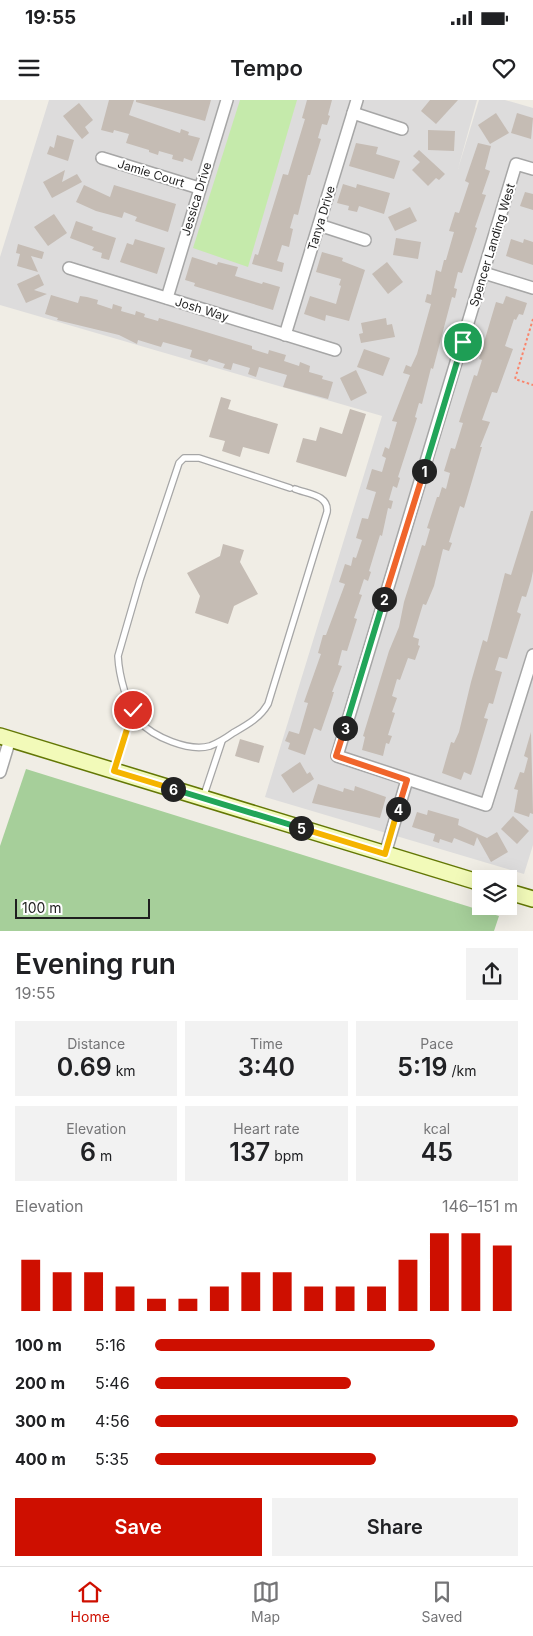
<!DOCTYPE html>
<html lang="en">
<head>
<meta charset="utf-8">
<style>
  body { margin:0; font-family:Inter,sans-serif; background:#f2f2f2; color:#202124; height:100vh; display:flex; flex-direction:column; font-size:19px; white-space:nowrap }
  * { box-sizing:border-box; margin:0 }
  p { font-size:16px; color:#757577 }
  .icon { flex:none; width:28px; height:28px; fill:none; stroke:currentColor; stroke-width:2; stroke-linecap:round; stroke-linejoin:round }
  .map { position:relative; height:831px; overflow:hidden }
  .details { display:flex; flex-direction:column; background:#fff; flex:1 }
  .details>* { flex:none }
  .buttons { position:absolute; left:472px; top:770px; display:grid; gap:10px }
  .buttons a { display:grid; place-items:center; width:45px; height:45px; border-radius:0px; background:#fff; box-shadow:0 5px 20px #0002; font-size:25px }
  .scale { position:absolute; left:15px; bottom:12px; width:135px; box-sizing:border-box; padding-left:5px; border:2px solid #1f1f1f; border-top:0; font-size:14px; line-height:18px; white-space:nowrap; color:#1f1f1f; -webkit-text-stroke:4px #fff; paint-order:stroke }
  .pin { position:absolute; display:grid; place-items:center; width:42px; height:42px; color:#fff; margin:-21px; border:2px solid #fff; border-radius:50%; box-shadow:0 1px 5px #0007 }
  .km { position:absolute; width:25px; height:25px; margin:-12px; border-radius:50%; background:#222; color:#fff; font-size:14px; line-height:25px; text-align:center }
  .round { display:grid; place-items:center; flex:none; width:52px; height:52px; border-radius:0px; background:#f2f2f2 }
  .summary { display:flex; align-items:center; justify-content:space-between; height:85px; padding:0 15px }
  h1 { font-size:28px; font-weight:600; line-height:38px }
  .metrics { display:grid; grid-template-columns:repeat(3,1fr); gap:8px; height:85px; padding:5px 15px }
  .metrics div { display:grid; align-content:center; border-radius:0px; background:#f2f2f2; text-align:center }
  .metrics b { font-size:25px; font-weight:600 }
  .metrics small { font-size:14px; font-weight:400 }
  .metrics p { font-size:14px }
  .chart { height:140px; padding:10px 15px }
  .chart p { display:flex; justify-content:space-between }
  .chart svg { width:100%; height:90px; margin-top:5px; stroke:#ce0f00; stroke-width:6 }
  .action { display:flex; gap:10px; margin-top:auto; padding:10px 15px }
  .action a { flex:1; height:58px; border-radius:0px; background:#ce0f00; color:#fff; font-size:20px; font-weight:600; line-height:58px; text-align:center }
  .action a+a { background:#f2f2f2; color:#202124 }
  ul { padding:0 15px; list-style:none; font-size:16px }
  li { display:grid; grid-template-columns:80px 60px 1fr; align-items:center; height:38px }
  li i { height:12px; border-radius:6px; background:#ce0f00 }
  .status { display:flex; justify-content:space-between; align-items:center; height:35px; padding:0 25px; background:#fff; direction:ltr }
  .status svg { height:14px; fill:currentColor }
  header { display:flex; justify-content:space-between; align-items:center; height:65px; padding:0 15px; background:#fff; font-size:22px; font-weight:600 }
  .tab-bar { display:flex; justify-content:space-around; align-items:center; height:70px; border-top:1px solid #e0e0e0; background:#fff; font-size:14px; color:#757577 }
  .tab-bar a { display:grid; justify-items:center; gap:2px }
  .tab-bar .current { color:#ce0f00 }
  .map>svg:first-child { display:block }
  .residential { fill:#dddcdc }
  .grass { fill:#c5eaab }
  .forest { fill:#a6cf9a }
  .building { fill:#c5bcb4 }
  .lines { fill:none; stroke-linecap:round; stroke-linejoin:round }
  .service-casing { stroke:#a6a6a6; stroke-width:8 }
  .minor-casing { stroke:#a6a6a6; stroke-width:14 }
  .secondary-casing { stroke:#637705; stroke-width:18 }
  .path { stroke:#fa856c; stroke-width:2; stroke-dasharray:2.5 2.5; stroke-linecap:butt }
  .service { stroke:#fff; stroke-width:5.5 }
  .minor { stroke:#fff; stroke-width:11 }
  .secondary { stroke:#f2fab9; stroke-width:15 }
  .split-1-casing { stroke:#fff; stroke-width:10 }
  .split-2-casing { stroke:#fff; stroke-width:10 }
  .split-3-casing { stroke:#fff; stroke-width:10 }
  .split-4-casing { stroke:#fff; stroke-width:10 }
  .split-5-casing { stroke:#fff; stroke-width:10 }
  .split-6-casing { stroke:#fff; stroke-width:10 }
  .split-7-casing { stroke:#fff; stroke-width:10 }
  .split-1 { stroke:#22a559; stroke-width:6 }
  .split-2 { stroke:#f0652b; stroke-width:6 }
  .split-3 { stroke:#22a559; stroke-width:6 }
  .split-4 { stroke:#f0652b; stroke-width:6 }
  .split-5 { stroke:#f5b400; stroke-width:6 }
  .split-6 { stroke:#22a559; stroke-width:6 }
  .split-7 { stroke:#f5b400; stroke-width:6 }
  .labels { text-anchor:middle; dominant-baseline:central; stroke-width:4; stroke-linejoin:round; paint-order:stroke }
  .street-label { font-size:12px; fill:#1f1f1f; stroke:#fff }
</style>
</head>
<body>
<div class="status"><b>19:55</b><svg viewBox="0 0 49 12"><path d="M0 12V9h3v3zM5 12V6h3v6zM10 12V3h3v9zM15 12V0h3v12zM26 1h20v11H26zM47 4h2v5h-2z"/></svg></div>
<header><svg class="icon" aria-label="menu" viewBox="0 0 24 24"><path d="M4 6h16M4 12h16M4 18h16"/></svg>Tempo<svg class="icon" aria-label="heart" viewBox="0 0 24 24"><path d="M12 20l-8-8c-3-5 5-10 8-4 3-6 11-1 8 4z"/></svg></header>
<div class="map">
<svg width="533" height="831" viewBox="0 0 533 831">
  <rect width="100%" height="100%" fill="#f0ede5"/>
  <path class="residential" d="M49 0H477L458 69 479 0H505L533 8V745L524 774 265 697 382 316 0 205V157Z"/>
  <path class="grass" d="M240 0H297L248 167 193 148Z"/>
  <path class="forest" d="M26 669 499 816 494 831H0V746Z"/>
  <g class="building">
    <path d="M109 0H134L129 15 180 33 181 29 189 32 188 35 200 38 192 61 184 58 183 62 172 59 173 55 159 51 158 55 149 52V50L126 43 129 34 114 30 113 33 101 30Z"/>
    <path d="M136 0H211L205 21 136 2Z"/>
    <path d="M307 0H332L328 15 330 16 327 25 322 24 318 38 321 39 310 75H308L298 115 294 114 290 128 293 129 289 147 282 145 277 161 284 163 282 172 252 164 255 154 258 155 283 74 288 75 305 19 302 18Z"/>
    <path d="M430 0H458L436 24 421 11Z"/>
    <path d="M79 3 93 20 85 27 89 33 82 39 63 16Z"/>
    <path d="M496 13 509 33 490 44 478 25Z"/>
    <path d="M517 13 533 18 531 39 511 33Z"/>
    <path d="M428 30 455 31 454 51 428 50Z"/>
    <path d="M57 35 74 40 68 61 47 54 50 46 54 48Z"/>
    <path d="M356 43 378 47 376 54 400 61 394 79 349 66Z"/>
    <path d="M478 43 491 46 485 69 490 71 482 94 486 95 475 127 477 128 462 173 458 172 454 188 457 189 455 198 452 197 433 269 431 268 422 304 419 303 415 317 417 318 398 377 400 378 397 388 393 386 389 400 393 401 391 409 388 408 382 436 380 435 369 471 371 472 368 481 364 479 359 494 362 495 354 518 357 519 347 551 342 550 338 565 342 566 332 592H334L331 602 321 631 314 628 305 655 288 649 290 643 285 641 289 631 299 634 308 603 304 602 321 554 318 553 323 535H326L345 484 339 482 345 464 351 466 353 457 356 458 362 440 356 438 362 418 368 419 376 392 366 389 372 369 382 372 386 358 382 356 385 347 389 349 397 322 392 321 410 275 403 273 406 265 411 267 417 254 431 204 425 202 427 194 431 195 436 170 441 172 444 160H446L454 132 449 131 455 112 459 113 469 83 465 81Z"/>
    <path d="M419 50 445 74 439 80 436 78 428 86 412 70 420 62 413 56Z"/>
    <path d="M65 70 62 82 77 74 82 82 52 98 43 82Z"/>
    <path d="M343 84 356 88 357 84 390 93 384 114 359 106 357 112 348 110 349 106 337 103Z"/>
    <path d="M84 85 110 97 114 85 176 104 168 132 135 121 137 117 124 112 122 118 96 111 76 102Z"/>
    <path d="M525 92 533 94V110L520 106Z"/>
    <path d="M410 107 417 121 395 131 388 117Z"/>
    <path d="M54 114 67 133 48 146 34 127Z"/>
    <path d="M76 121 93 127 92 130 116 138 109 160 101 158 102 153 92 150 94 147 70 138Z"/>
    <path d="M396 138 421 142 418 159 393 155Z"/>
    <path d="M135 139 165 148 157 174 120 162 127 143 133 145Z"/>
    <path d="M511 139 523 143 524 139 533 142V165L506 156Z"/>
    <path d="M18 144 44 152 42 159 31 156 38 172 17 166 20 154 16 153Z"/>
    <path d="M322 152 343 158 342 161 365 170 349 221 326 215 325 221 304 214 310 196 336 204 341 186 339 185 341 179 316 172Z"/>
    <path d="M192 157 217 165 218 162 238 167 235 176 262 184 263 182 280 187 273 210 194 186 195 183 185 180Z"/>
    <path d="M387 162 403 182 388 194 372 174Z"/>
    <path d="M39 174 44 185 34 190 47 194 26 203 17 184Z"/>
    <path d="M51 195 78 203 80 196 87 197 98 200 97 204 112 209 113 204 122 207 121 211 135 215 136 211 145 214 144 217 158 221 159 218 206 232 252 246V249L268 254 269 250 286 255 284 261 299 266 300 262 310 266 309 272 323 276 322 279 333 282 328 299 283 287 287 275 259 267 256 277 248 274 250 268 233 263 231 270 223 268 225 264 209 259 207 262 190 257 192 250 163 242 161 247 138 240 137 244 119 235 57 220 58 218 45 214Z"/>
    <path d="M506 196 527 203 523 215 519 214 516 220 514 219 505 246 513 249 497 293 492 292 482 320 490 322 480 347H482L464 408 460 406 449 442 452 443 449 451 443 449 434 486 426 505 423 504 413 537 419 539 418 545 420 546 415 560 408 558 400 580 397 579 392 596 397 598 392 612 395 613 388 635 392 636 389 644 386 643 383 656 362 650 365 637 363 636 389 551 399 527 404 502 422 445 425 446 430 429 427 428 437 397H439L442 387 446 389 450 373 444 371 451 348 455 349 463 323 459 322 474 275 477 276 482 260 479 259 493 212 496 202 503 204Z"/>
    <path d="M386 218 387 225 392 224 395 237 361 243 359 234 363 233 361 223Z"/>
    <path d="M364 249 390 258 383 276 357 267Z"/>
    <path d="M356 270 367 293 351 301 340 278Z"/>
    <path d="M221 297 231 300 228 309 278 324 269 354 243 347 240 357 222 351 225 341 209 337Z"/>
    <path d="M350 309 366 314 346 377 296 362 303 338 316 341 320 327 342 334Z"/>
    <path d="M531 411H533V471L531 481 526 497 522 496 517 512 521 514 507 559 499 557 495 570 502 572 493 604 489 603 484 618 488 619 474 666 471 675 464 672 461 680 442 673 451 642 454 643 459 632 471 582 483 540 487 542 505 473 511 475Z"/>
    <path d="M223 444 244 450 240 462 258 494 234 506 228 524 195 513 200 496 187 473 220 456Z"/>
    <path d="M531 632 533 714 530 713 529 717 514 712 518 690 514 689 520 672 524 673 528 658 524 656Z"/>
    <path d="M240 639 264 646 259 663 235 656Z"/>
    <path d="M300 662 307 674 310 672 314 679 293 693 281 675Z"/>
    <path d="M318 684 343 692 344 688 354 691 355 686 386 697 380 718 312 703Z"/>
    <path d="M428 710 459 719 458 725 487 738 497 732 508 752 491 762 477 737 474 746 454 738 452 743 440 739 439 743 433 741 435 734 412 727 417 712 427 715Z"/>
    <path d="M513 716 529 731 517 744 501 729Z"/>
  </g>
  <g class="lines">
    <defs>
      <g id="service">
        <path d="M290 388 199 358H184L179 363 140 480 118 556C119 576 127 606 139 621 153 637 189 652 210 646 218 643 226 638 233 633 247 625 260 618 268 604L327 412C329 395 308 394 295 389"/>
        <path d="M114 671 133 610"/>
        <path d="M203 698 222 641"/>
      </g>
      <g id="minor">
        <path d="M353 13 402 29"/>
        <path d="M102 58 199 88"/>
        <path d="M533 69 516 64 337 656 486 705 533 555"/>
        <path d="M319 125 365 140"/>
        <path d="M69 168 335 250"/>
        <path d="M484 173 533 188"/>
        <path d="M167 198 227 0"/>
        <path d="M285 235 357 0"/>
        <path d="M0 672 10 639"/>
        <path d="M385 754 407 680"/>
      </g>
      <g id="secondary">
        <path d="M0 636 481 783"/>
        <path d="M509 792 533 799"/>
      </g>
    </defs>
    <use href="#service" class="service-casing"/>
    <use href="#minor" class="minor-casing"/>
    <use href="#secondary" class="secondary-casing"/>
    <path class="path" d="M533 219 515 279 533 285"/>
    <use href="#service" class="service"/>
    <use href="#minor" class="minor"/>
    <use href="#secondary" class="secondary"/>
  </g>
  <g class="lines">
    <defs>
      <path id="split-1" d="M424 371 463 242"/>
      <path id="split-2" d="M384 499 424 371"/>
      <path id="split-3" d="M345 628 384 499"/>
      <path id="split-4" d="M345 628 336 656 407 680 398 709"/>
      <path id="split-5" d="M301 728 385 754 398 709"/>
      <path id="split-6" d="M173 689 301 728"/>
      <path id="split-7" d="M133 610 114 671 173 689"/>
    </defs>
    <use href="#split-1" class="split-1-casing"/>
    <use href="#split-2" class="split-2-casing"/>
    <use href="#split-3" class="split-3-casing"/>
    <use href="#split-4" class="split-4-casing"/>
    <use href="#split-5" class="split-5-casing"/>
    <use href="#split-6" class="split-6-casing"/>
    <use href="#split-7" class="split-7-casing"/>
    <use href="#split-1" class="split-1"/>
    <use href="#split-2" class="split-2"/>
    <use href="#split-3" class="split-3"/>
    <use href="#split-4" class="split-4"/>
    <use href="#split-5" class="split-5"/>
    <use href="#split-6" class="split-6"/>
    <use href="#split-7" class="split-7"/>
  </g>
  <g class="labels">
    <g class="street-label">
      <text transform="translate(151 73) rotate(17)">Jamie Court</text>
      <text transform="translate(196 99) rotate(-73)">Jessica Drive</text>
      <text transform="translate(321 118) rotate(-73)">Tanya Drive</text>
      <text transform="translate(492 145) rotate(-73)">Spencer Landing West</text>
      <text transform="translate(202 209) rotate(17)">Josh Way</text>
    </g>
  </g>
</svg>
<div class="buttons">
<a><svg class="icon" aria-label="layers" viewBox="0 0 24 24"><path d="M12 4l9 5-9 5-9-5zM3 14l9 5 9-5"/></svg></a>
</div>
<div class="scale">100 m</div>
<div class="pin" style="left:463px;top:242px;background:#1e9e55"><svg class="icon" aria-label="arrive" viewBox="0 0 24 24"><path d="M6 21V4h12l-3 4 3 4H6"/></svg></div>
<div class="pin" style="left:133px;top:610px;background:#d93025"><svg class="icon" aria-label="check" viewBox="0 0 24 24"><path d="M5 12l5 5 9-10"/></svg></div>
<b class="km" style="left:424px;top:371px">1</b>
<b class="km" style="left:384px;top:499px">2</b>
<b class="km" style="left:345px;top:628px">3</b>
<b class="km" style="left:398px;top:709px">4</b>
<b class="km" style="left:301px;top:728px">5</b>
<b class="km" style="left:173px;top:689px">6</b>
</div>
<section class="details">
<div class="summary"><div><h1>Evening run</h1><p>19:55</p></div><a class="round"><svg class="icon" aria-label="share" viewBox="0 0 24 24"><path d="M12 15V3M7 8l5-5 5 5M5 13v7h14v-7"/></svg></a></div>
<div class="metrics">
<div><p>Distance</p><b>0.69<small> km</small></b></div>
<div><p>Time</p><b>3:40</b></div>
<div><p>Pace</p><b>5:19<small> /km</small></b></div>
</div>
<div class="metrics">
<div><p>Elevation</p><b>6<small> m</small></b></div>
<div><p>Heart rate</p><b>137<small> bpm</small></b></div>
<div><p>kcal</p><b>45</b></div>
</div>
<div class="chart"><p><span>Elevation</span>146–151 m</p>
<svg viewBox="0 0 160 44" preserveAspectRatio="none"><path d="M5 44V19M15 44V25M25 44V25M35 44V32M45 44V38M55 44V38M65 44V32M75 44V25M85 44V25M95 44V32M105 44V32M115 44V32M125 44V19M135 44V6M145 44V6M155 44V12"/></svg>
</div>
<ul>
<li><b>100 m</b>5:16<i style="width:77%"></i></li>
<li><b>200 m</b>5:46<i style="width:54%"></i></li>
<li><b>300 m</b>4:56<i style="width:100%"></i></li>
<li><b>400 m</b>5:35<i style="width:61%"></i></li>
</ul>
<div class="action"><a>Save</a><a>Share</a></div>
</section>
<nav class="tab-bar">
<a class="current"><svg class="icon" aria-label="home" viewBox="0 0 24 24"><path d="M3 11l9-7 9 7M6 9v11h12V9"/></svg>Home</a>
<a><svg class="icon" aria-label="map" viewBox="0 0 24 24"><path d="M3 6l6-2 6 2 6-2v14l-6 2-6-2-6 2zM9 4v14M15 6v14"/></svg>Map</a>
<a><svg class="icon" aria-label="saved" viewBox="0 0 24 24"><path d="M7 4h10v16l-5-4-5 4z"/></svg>Saved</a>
</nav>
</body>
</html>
